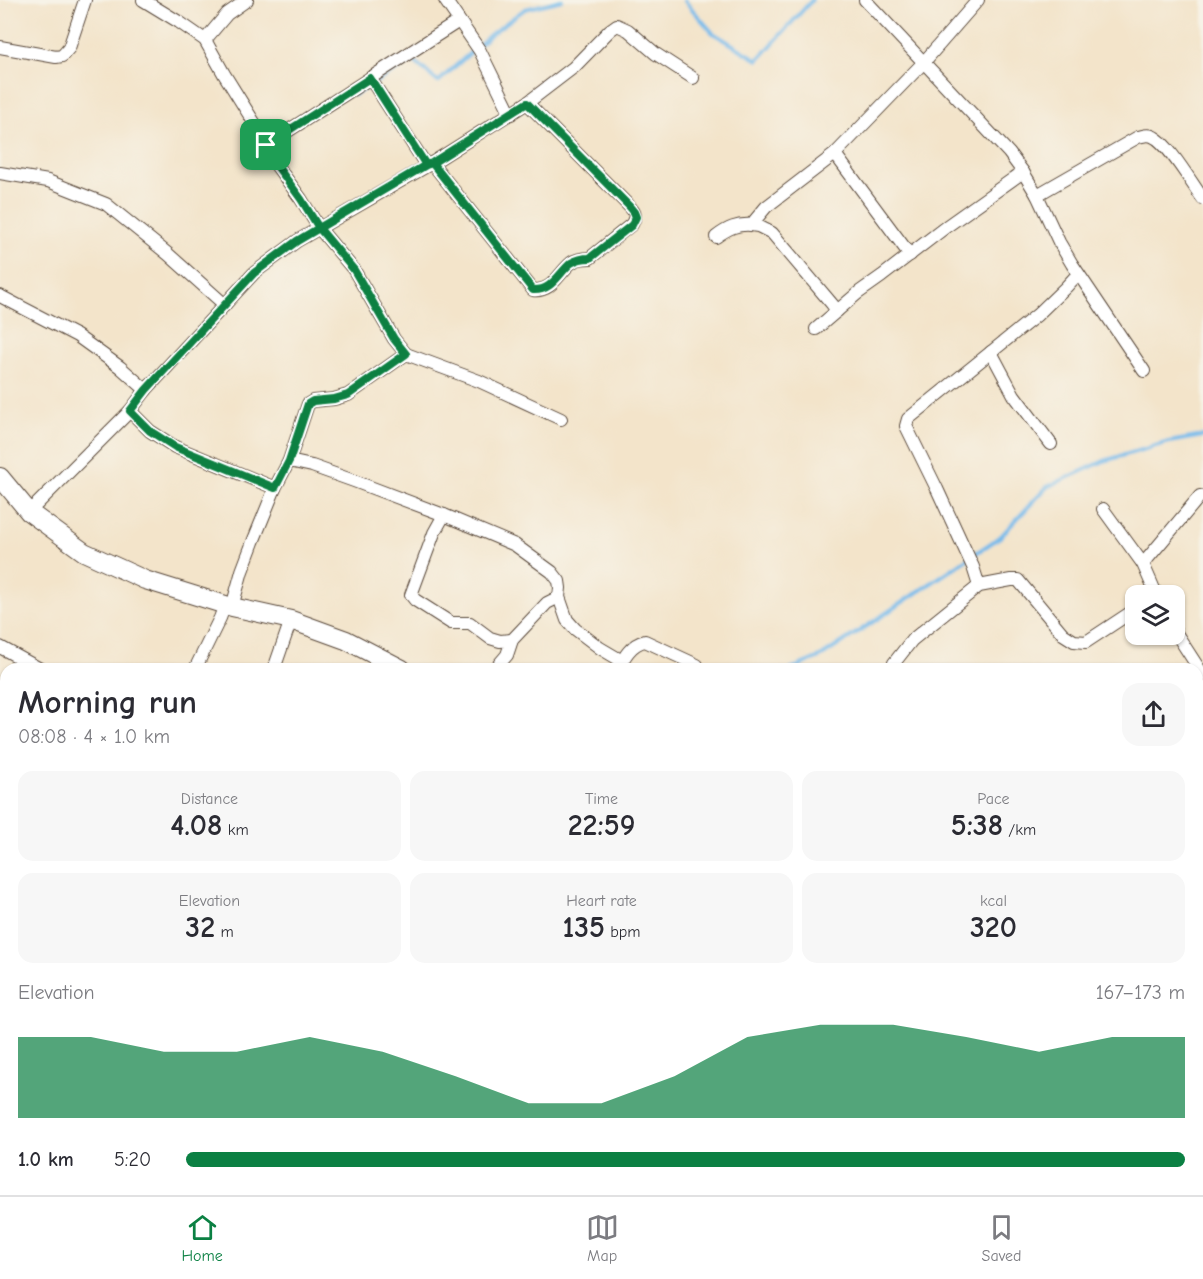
<!DOCTYPE html>
<html lang="en">
<head>
<meta charset="utf-8">
<style>
  body { margin:0; font-family:"Comic Neue",sans-serif; background:#f7f7f7; color:#2b2b33; height:100vh; display:flex; flex-direction:column; font-size:22px; white-space:nowrap }
  * { box-sizing:border-box; margin:0 }
  p { font-size:20px; color:#7c7c81 }
  .icon { flex:none; width:33px; height:33px; fill:none; stroke:currentColor; stroke-width:2; stroke-linecap:round; stroke-linejoin:round }
  .map { position:relative; flex:1; overflow:hidden }
  .details { position:absolute; left:0px; top:663px; width:1203px; height:532px; display:flex; flex-direction:column; background:#fff; border-radius:18px 18px 0 0; box-shadow:0 2px 4px #0004 }
  .details>* { flex:none }
  .controls { position:absolute; left:1125px; top:585px; display:grid; gap:12px }
  .controls a { display:grid; place-items:center; width:60px; height:60px; border-radius:12px; background:#fff; box-shadow:0 2px 4px #0004; font-size:30px }
  .pin { position:absolute; display:grid; place-items:center; width:51px; height:51px; color:#fff; margin:-26px; border-radius:12px; box-shadow:0 3px 9px #0006 }
  .round { display:grid; place-items:center; flex:none; width:63px; height:63px; border-radius:18px; background:#f7f7f7 }
  .overview { display:flex; align-items:center; justify-content:space-between; height:102px; padding:0 18px }
  h1 { font-size:33px; font-weight:700; line-height:45px }
  .stats { display:grid; grid-template-columns:repeat(3,1fr); gap:9px; height:102px; padding:6px 18px }
  .stats div { display:grid; align-content:center; border-radius:15px; background:#f7f7f7; text-align:center }
  .stats b { font-size:30px; font-weight:700 }
  .stats small { font-size:16px; font-weight:400 }
  .stats p { font-size:16px }
  .chart { height:168px; padding:12px 18px }
  .chart p { display:flex; justify-content:space-between }
  .chart svg { width:100%; height:108px; margin-top:6px; fill:#0b8043; opacity:.7 }
  ul { padding:0 18px; list-style:none; font-size:20px }
  li { display:grid; grid-template-columns:96px 72px 1fr; align-items:center; height:45px }
  li i { height:15px; border-radius:8px; background:#0b8043 }
  .menu { display:flex; justify-content:space-around; align-items:center; height:84px; border-top:2px solid #e1e1e2; background:#fff; font-size:16px; color:#7c7c81 }
  .menu a { display:grid; justify-items:center; gap:3px }
  .menu .selected { color:#0b8043 }
  .map>svg:first-child { display:block }
  .lines { fill:none; stroke-linecap:round; stroke-linejoin:round }
  .stream { stroke:#74baeb; stroke-width:4 }
  .street-casing { stroke:#574638; stroke-width:14 }
  .secondary-casing { stroke:#574638; stroke-width:20 }
  .highway-casing { stroke:#574638; stroke-width:26 }
  .street { stroke:#fff; stroke-width:12 }
  .secondary { stroke:#fff; stroke-width:18 }
  .highway { stroke:#fff; stroke-width:24 }
  .route-casing { stroke:#fff; stroke-width:12 }
  .route { stroke:#0b8043; stroke-width:8 }
</style>
</head>
<body>
<div class="map">
<svg width="1203" height="1195" viewBox="0 0 1203 1195">
  <rect width="100%" height="100%" fill="#f7f3e8"/>
  <filter id="ink" filterUnits="userSpaceOnUse"><feTurbulence type="fractalNoise" baseFrequency=".0167" numOctaves="2"/><feDisplacementMap in="SourceGraphic" scale="12" xChannelSelector="R" yChannelSelector="G"/><feConvolveMatrix kernelMatrix="1 2 1 2 8 2 1 2 1" color-interpolation-filters="sRGB"/></filter>
  <filter id="wash" filterUnits="userSpaceOnUse"><feTurbulence type="fractalNoise" baseFrequency=".008" numOctaves="4" result="noise"/><feDisplacementMap in="SourceGraphic" scale="24" xChannelSelector="R" yChannelSelector="G"/><feGaussianBlur stdDeviation="1.35" result="paint"/><feColorMatrix in="noise" values="0 0 0 0 0 0 0 0 0 0 0 0 0 0 0 0 0 1.4 0 .05"/><feComposite in="paint" operator="in"/></filter>
  <g filter="url(#wash)">
    <rect width="100%" height="100%" fill="#f3e4ca"/>
    <g class="lines">
      <g class="stream">
        <path d="M684 0 713 33 758 60 812 0"/>
        <path d="M354 95 413 60 438 82 491 34 525 9 562 0"/>
        <path d="M791 669 822 656 1000 537 1047 487 1104 461 1169 442 1203 436"/>
        <path d="M515 1195 516 1190"/>
      </g>
    </g>
  </g>
  <g filter="url(#ink)">
    <g class="lines">
      <defs>
        <g id="street">
          <path d="M143 0 179 22 205 40 224 74 260 132 274 162 301 199 319 228 354 270 394 339 406 354 479 381 561 419"/>
          <path d="M445 0 480 51 511 114"/>
          <path d="M865 0 1009 153 1023 172 1037 195 1059 242 1072 264 1144 371"/>
          <path d="M205 40 227 14 247 0"/>
          <path d="M0 47 56 57 62 56 69 48 85 0"/>
          <path d="M370 78 426 165"/>
          <path d="M266 145 459 21"/>
          <path d="M835 154 910 255"/>
          <path d="M432 163 533 290C552 292 558 274 571 263 576 259 583 258 590 258L632 224C636 216 636 213 629 206L527 103"/>
          <path d="M0 173 48 181 106 204 168 254 225 305"/>
          <path d="M1037 195 1138 137C1143 136 1147 134 1152 136 1168 142 1192 184 1203 199"/>
          <path d="M716 237C728 228 737 224 751 225"/>
          <path d="M0 296 77 336 120 367 146 390"/>
          <path d="M837 311 832 304 772 233 758 226 751 225 766 207 835 154 924 62 978 0"/>
          <path d="M816 329 858 293 882 276 947 226 1023 172"/>
          <path d="M991 352 1014 395 1051 444"/>
          <path d="M130 411 150 431 175 447 275 488"/>
          <path d="M289 461 312 466 354 481 444 515 515 545 552 572 559 581 560 588 559 597 567 620 575 629 600 648 622 661"/>
          <path d="M1103 509 1143 564 1157 596"/>
          <path d="M29 512 130 411 146 390 254 273 297 241 432 163 527 103 574 67 610 30 617 25 628 30 656 54 693 78"/>
          <path d="M444 515 434 533 411 595 415 600 451 623H470L490 638 500 641 512 640"/>
          <path d="M1143 564 1200 496"/>
          <path d="M979 586 973 567 937 489 906 426 908 419 1037 315 1066 287 1078 274"/>
          <path d="M232 607 242 571 253 542 275 488 289 461 308 404 313 401 334 399 348 395 406 354"/>
          <path d="M1174 630 1203 675"/>
          <path d="M0 647 40 669"/>
          <path d="M195 669 220 618 225 605"/>
          <path d="M274 669 291 620"/>
          <path d="M495 669 507 655 512 640 547 603 559 597"/>
          <path d="M618 669C624 657 631 644 645 641L697 665"/>
          <path d="M892 669 894 663 912 640 979 586 1011 580H1018L1063 634 1074 641 1086 642 1136 609"/>
          <path d="M0 778 6 782"/>
          <path d="M0 903 6 896"/>
          <path d="M1197 1111 1203 1098"/>
          <path d="M0 1152 6 1144"/>
          <path d="M195 1190 198 1195"/>
          <path d="M356 1190 369 1195"/>
          <path d="M543 1190 549 1195"/>
          <path d="M290 1195 291 1190"/>
          <path d="M451 1195 452 1190"/>
          <path d="M635 1195 639 1190"/>
          <path d="M784 1195 787 1190"/>
          <path d="M948 1195 951 1190"/>
          <path d="M1158 1195 1160 1190"/>
        </g>
        <path id="secondary" d="M0 477 29 512 84 552 145 580 232 607 291 620 346 640 402 669"/>
        <g id="highway">
          <path d="M1197 877 1203 867"/>
          <path d="M1197 964 1203 953"/>
          <path d="M1032 1195 1034 1190"/>
          <path d="M1077 1195 1080 1190"/>
        </g>
      </defs>
      <use href="#street" class="street-casing"/>
      <use href="#secondary" class="secondary-casing"/>
      <use href="#highway" class="highway-casing"/>
      <use href="#street" class="street"/>
      <use href="#secondary" class="secondary"/>
      <use href="#highway" class="highway"/>
    </g>
  </g>
  <g class="lines" filter="url(#ink)">
    <defs>
      <path id="route" d="M266 145 274 162 301 199 319 228 354 270 394 339 406 354 348 395 334 399 313 401 308 404 289 461 275 488 175 447 150 431 130 411 146 390 254 273 297 241 426 165 432 163 527 103 629 206 634 212 636 217 632 225 590 258C583 258 576 260 571 263 558 274 552 291 533 290L432 163 426 165 370 78 266 145"/>
    </defs>
    <use href="#route" class="route-casing"/>
    <use href="#route" class="route"/>
  </g>
</svg>
<div class="controls">
<a><svg class="icon" aria-label="layers" viewBox="0 0 24 24"><path d="M12 4l9 5-9 5-9-5zM3 14l9 5 9-5"/></svg></a>
</div>
<div class="pin" style="left:266px;top:145px;background:#1e9e55"><svg class="icon" aria-label="arrive" viewBox="0 0 24 24"><path d="M6 21V4h12l-3 4 3 4H6"/></svg></div>
<section class="details">
<div class="overview"><div><h1>Morning run</h1><p>08:08 · 4 × 1.0 km</p></div><a class="round"><svg class="icon" aria-label="share" viewBox="0 0 24 24"><path d="M12 15V3M7 8l5-5 5 5M5 13v7h14v-7"/></svg></a></div>
<div class="stats">
<div><p>Distance</p><b>4.08<small> km</small></b></div>
<div><p>Time</p><b>22:59</b></div>
<div><p>Pace</p><b>5:38<small> /km</small></b></div>
</div>
<div class="stats">
<div><p>Elevation</p><b>32<small> m</small></b></div>
<div><p>Heart rate</p><b>135<small> bpm</small></b></div>
<div><p>kcal</p><b>320</b></div>
</div>
<div class="chart"><p><span>Elevation</span>167–173 m</p>
<svg viewBox="0 0 160 44" preserveAspectRatio="none"><path d="M0 44V11L10 11L20 17L30 17L40 11L50 17L60 27L70 38L80 38L90 27L100 11L110 6L120 6L130 11L140 17L150 11L160 11V44z"/></svg>
</div>
<ul>
<li><b>1.0 km</b>5:20<i style="width:100%"></i></li>
</ul>
</section>
</div>
<nav class="menu">
<a class="selected"><svg class="icon" aria-label="home" viewBox="0 0 24 24"><path d="M3 11l9-7 9 7M6 9v11h12V9"/></svg>Home</a>
<a><svg class="icon" aria-label="map" viewBox="0 0 24 24"><path d="M3 6l6-2 6 2 6-2v14l-6 2-6-2-6 2zM9 4v14M15 6v14"/></svg>Map</a>
<a><svg class="icon" aria-label="saved" viewBox="0 0 24 24"><path d="M7 4h10v16l-5-4-5 4z"/></svg>Saved</a>
</nav>
</body>
</html>
